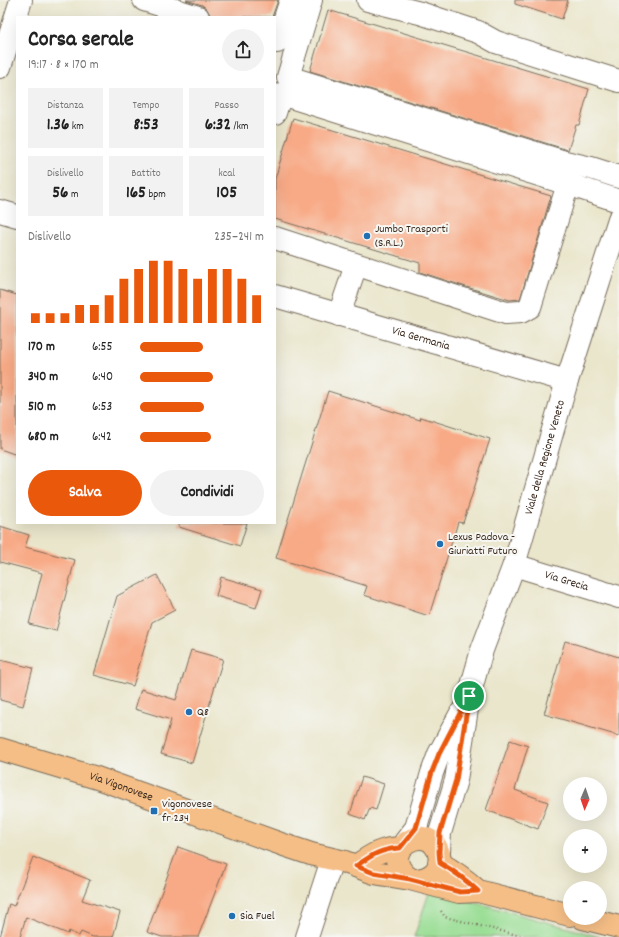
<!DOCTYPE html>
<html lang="it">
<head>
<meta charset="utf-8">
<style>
  body { margin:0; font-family:Dekko,sans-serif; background:#f2f2f2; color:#222; height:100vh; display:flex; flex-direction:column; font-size:15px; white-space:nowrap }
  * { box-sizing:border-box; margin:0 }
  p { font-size:13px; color:#767676 }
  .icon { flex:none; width:22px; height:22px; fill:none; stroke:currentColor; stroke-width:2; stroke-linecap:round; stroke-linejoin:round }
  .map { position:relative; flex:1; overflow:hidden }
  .details { position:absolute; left:16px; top:16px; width:260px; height:508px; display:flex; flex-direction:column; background:#fff; border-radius:0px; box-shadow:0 4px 16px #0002 }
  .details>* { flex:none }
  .needle { width:26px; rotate:182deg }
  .fabs { position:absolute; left:563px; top:777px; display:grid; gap:8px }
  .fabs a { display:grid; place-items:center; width:44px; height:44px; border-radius:50%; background:#fff; box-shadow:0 4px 16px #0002; font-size:20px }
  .pin { position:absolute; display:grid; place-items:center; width:34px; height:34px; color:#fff; margin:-17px; border:2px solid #fff; border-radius:50%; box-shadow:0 1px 4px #0007 }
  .round { display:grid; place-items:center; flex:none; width:42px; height:42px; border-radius:21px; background:#f2f2f2 }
  .overview { display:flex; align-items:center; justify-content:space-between; height:68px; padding:0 12px }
  h1 { font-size:22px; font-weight:700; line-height:30px }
  .metrics { display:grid; grid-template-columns:repeat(3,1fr); gap:6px; height:68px; padding:4px 12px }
  .metrics div { display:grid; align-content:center; border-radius:0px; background:#f2f2f2; text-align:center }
  .metrics b { font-size:17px; font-weight:700 }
  .metrics small { font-size:11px; font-weight:400 }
  .metrics p { font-size:11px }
  .chart { height:112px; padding:8px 12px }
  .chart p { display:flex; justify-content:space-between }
  .chart svg { width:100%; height:72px; margin-top:4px; stroke:#ea580c; stroke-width:6 }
  .button { display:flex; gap:8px; margin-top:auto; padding:8px 12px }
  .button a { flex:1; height:46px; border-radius:24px; background:#ea580c; color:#fff; font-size:16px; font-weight:700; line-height:46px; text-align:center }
  .button a+a { background:#f2f2f2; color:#222 }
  ul { padding:0 12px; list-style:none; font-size:13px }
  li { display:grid; grid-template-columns:64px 48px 1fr; align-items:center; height:30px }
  li i { height:10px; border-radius:5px; background:#ea580c }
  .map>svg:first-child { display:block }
  .green { fill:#9bde96; stroke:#6b845a }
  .building { fill:#f8aa86 }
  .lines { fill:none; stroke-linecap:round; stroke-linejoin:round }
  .minor-casing { stroke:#786c5b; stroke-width:24 }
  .major-casing { stroke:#786c5b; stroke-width:24 }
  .path { stroke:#786c5b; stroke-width:2.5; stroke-dasharray:1 3; stroke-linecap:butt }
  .minor { stroke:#fff; stroke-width:22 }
  .major { stroke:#f5be86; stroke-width:22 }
  .route-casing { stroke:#fff; stroke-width:8 }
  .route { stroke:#ea580c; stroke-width:5 }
  .poi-dot { fill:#1f6fb2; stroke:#f6f6f2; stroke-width:1.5 }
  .labels { text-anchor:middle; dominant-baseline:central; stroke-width:4; stroke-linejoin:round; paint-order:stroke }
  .poi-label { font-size:12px; fill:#3b2a1e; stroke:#f6f6f2; text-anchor:start }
  .street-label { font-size:12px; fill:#3b2a1e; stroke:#f6f6f2 }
</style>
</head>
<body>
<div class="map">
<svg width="619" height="937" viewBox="0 0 619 937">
  <rect width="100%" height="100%" fill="#f6f6f2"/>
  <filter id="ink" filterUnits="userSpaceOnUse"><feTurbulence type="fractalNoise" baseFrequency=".025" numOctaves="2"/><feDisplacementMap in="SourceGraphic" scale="8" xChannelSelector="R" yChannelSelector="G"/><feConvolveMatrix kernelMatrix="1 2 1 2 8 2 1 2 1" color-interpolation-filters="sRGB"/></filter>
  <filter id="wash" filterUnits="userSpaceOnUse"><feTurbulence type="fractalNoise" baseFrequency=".012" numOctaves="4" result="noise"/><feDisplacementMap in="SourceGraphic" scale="16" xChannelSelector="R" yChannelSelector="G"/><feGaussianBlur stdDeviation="0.9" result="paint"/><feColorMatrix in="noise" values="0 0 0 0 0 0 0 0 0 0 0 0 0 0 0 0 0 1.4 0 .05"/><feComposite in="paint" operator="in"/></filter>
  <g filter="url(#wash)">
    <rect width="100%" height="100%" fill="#eae6cc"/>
    <path class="green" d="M430 890 601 937H414Z"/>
    <g id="blocks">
      <g class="building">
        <path d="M186 0H278L272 17H216L210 15 207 9 202 5Z"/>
        <path d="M515 0H568L562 19 515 4Z"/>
        <path d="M328 10 589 89 579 125H576L568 150 310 71Z"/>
        <path d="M293 118 551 196 520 299 510 300 463 286 420 272V263L275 219V179Z"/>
        <path d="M0 290 17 295V455L0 449Z"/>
        <path d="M328 391 420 420 421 417 490 439 463 523 458 522 429 616 364 595 367 586 276 558Z"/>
        <path d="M179 523H247L240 546 179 527Z"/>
        <path d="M0 526 29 535 25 547 75 560 56 631 29 624 42 573 0 562Z"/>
        <path d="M157 575 175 610 152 622 133 686 94 675 117 596Z"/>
        <path d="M221 577 262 589 256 608 216 596Z"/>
        <path d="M565 641 619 657V736L544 714Z"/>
        <path d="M191 650 223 659 192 763 161 754 171 720 135 709 141 689 176 700Z"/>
        <path d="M0 660 33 668 23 706 0 700Z"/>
        <path d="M510 740 528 746 515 790 548 802 538 829 486 810Z"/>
        <path d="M362 777 384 784 376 810 370 808 365 820 350 814Z"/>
        <path d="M178 847 226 864 198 937H162L147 932Z"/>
        <path d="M33 857 90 880 82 900 120 912 113 937H93L81 932 79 936 69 931 68 934 26 917 20 937H0L9 904 14 906Z"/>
      </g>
    </g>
  </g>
  <g filter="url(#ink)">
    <use href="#blocks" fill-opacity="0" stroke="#786c5b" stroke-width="1"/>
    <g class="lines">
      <defs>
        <g id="minor">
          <path d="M144 0 198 17"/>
          <path d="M311 0 288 77 565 162 591 168 619 177"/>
          <path d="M368 0 420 13 478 32 496 42 619 81"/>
          <path d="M275 42H277L291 0"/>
          <path d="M0 67 21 0"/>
          <path d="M275 113 281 94 568 184 530 307 521 312 506 313 275 238"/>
          <path d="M568 184 619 201"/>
          <path d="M0 211 17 216"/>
          <path id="s1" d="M275 296 567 381"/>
          <path d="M339 315 356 265"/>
          <path id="s2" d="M514 565 619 597"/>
          <path d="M405 842 416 828 432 773 439 754 461 713"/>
          <path id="s3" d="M439 852 440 833 456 780 469 696 482 650 514 565 567 381 619 219"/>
          <path d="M307 937 332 860"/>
        </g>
        <g id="major">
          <path id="s4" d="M0 749 97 778 284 845 311 854 345 862 374 873 410 879 459 892 478 891 570 915"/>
          <path d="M439 863C454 871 466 880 478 891"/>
          <path d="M356 866C372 855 380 849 400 848"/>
          <path d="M410 879C372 852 429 817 439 854 443 870 430 879 416 880"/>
          <path d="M583 918 619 927"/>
        </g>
      </defs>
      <use href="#minor" class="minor-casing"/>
      <use href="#major" class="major-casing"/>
      <path class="path" d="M441 911 445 917 525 937"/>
      <use href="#minor" class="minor"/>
      <use href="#major" class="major"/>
    </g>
  </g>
  <g class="lines" filter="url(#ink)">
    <defs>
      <path id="route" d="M469 696 456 780 440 833 439 852 440 863C454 871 466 880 478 891L460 892 410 879 374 873 356 866C372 855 380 849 400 848L416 828 432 772 439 754Z"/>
    </defs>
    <use href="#route" class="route-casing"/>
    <use href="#route" class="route"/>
  </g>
  <g class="poi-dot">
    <circle cx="367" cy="236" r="4"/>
    <circle cx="440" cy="544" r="4"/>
    <circle cx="189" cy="712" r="4"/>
    <rect x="150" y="807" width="8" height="8" rx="2"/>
    <circle cx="232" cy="916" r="4"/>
  </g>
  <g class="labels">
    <g class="poi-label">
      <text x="375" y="229">Jumbo Trasporti<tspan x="375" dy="14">(S.R.L.)</tspan></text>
      <text x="448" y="537">Lexus Padova -<tspan x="448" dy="14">Giuriatti Futuro</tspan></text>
      <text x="197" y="712">Q8</text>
      <text x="162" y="804">Vigonovese<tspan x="162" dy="14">fr 234</tspan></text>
      <text x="240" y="916">Sia Fuel</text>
    </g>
    <g class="street-label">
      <text stroke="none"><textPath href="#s1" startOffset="152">Via Germania</textPath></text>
      <text stroke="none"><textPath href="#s3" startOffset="410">Viale della Regione Veneto</textPath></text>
      <text stroke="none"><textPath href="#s2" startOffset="55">Via Grecia</textPath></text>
      <text stroke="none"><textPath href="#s4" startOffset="127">Via Vigonovese</textPath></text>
    </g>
  </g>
</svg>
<div class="fabs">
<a><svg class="needle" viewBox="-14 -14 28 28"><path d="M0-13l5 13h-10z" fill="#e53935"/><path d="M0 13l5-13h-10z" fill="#767676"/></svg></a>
<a>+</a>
<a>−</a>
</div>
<div class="pin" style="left:469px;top:696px;background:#1e9e55"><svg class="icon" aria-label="arrive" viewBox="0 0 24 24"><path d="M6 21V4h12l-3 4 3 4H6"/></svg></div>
<section class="details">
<div class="overview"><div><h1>Corsa serale</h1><p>19:17 · 8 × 170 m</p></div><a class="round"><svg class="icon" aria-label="share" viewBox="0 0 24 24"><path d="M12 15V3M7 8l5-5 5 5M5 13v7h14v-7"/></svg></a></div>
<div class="metrics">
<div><p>Distanza</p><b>1.36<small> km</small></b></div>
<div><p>Tempo</p><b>8:53</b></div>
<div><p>Passo</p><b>6:32<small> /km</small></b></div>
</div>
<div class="metrics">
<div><p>Dislivello</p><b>56<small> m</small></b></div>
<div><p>Battito</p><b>165<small> bpm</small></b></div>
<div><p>kcal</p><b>105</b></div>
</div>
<div class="chart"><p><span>Dislivello</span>235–241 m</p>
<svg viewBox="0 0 160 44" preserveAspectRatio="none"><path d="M5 44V38M15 44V38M25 44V38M35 44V33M45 44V33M55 44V27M65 44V17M75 44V11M85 44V6M95 44V6M105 44V11M115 44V17M125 44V11M135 44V11M145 44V17M155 44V27"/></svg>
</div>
<ul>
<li><b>170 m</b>6:55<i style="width:51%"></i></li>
<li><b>340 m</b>6:40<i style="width:59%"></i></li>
<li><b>510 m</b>6:53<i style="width:52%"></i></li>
<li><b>680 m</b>6:42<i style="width:57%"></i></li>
</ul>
<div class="button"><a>Salva</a><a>Condividi</a></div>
</section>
</div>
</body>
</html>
